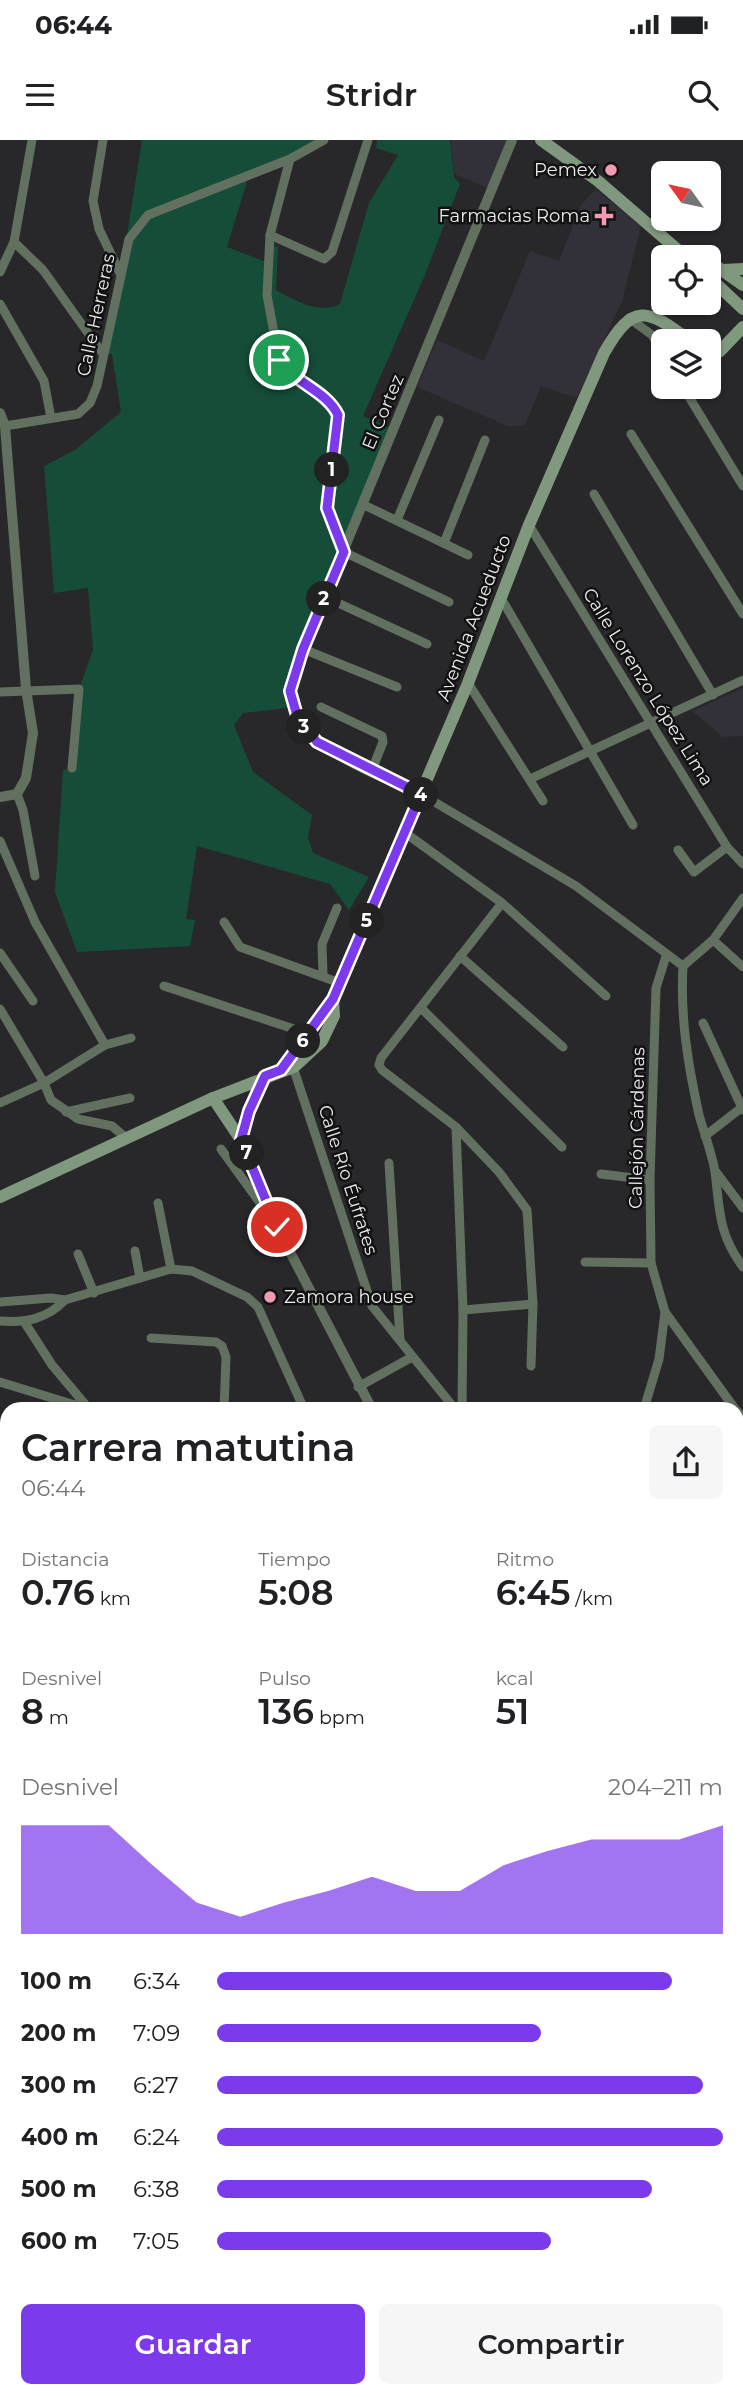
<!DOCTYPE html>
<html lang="es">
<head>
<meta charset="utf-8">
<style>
  body { margin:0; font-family:Montserrat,sans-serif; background:#f6f6f6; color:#202124; height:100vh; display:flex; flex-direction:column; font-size:26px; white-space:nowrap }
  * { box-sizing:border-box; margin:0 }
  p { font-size:23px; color:#757577 }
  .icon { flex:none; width:38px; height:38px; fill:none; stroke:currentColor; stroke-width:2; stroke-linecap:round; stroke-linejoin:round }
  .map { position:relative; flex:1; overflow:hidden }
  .details { position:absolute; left:0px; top:1262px; width:744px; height:996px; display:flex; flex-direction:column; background:#fff; border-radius:21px 21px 0 0; box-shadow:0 2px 5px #0004 }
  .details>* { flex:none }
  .needle { width:46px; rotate:303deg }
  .buttons { position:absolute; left:651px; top:21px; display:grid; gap:14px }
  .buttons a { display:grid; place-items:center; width:70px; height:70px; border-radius:10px; background:#fff; box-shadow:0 2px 5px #0004; font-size:35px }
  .pin { position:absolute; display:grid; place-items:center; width:60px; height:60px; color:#fff; margin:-30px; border:4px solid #fff; border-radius:50%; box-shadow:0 2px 7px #0007 }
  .km { position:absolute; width:35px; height:35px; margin:-18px; border-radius:50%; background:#222; color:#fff; font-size:19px; line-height:35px; text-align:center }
  .round { display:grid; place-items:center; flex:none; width:74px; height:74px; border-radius:10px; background:#f6f6f6 }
  .headline { display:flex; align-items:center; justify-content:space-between; height:119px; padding:0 21px }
  h1 { font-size:38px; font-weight:600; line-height:52px }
  .figures { display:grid; grid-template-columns:repeat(3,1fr); gap:10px; height:119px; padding:7px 21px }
  .figures div { display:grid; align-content:center }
  .figures b { font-size:35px; font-weight:600 }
  .figures small { font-size:19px; font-weight:400 }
  .figures p { font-size:19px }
  .chart { height:196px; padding:14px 21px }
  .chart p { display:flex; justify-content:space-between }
  .chart svg { width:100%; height:126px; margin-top:7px; fill:#7c3aed; opacity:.7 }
  .primary-button { display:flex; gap:14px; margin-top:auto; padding:14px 21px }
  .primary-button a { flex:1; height:80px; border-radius:10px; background:#7c3aed; color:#fff; font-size:28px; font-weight:600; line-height:80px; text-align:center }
  .primary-button a+a { background:#f6f6f6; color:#202124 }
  ul { padding:0 21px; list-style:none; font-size:23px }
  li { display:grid; grid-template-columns:112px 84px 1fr; align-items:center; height:52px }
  li i { height:18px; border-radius:9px; background:#7c3aed }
  .status { display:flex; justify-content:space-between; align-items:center; height:49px; padding:0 35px; background:#fff; direction:ltr }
  .status svg { height:19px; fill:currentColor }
  header { display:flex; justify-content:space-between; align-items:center; height:91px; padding:0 21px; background:#fff; font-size:32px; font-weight:600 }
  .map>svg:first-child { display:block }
  .built { fill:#323039 }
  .green { fill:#164d38 }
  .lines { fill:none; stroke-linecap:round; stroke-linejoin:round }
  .minor { stroke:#61705f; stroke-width:9 }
  .tertiary { stroke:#61705f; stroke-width:10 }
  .secondary { stroke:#80987d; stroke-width:12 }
  .route-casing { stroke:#fff; stroke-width:14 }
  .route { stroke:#7c3aed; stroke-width:9 }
  .poi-dot { fill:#f19ab2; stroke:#111112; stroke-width:2.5 }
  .labels { text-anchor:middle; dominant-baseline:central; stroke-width:5; stroke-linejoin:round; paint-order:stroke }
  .poi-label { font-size:18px; fill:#ebeaec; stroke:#111112; text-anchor:end }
  .street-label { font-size:18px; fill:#ebeaec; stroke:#111112 }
</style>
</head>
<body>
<div class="status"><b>06:44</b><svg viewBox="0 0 49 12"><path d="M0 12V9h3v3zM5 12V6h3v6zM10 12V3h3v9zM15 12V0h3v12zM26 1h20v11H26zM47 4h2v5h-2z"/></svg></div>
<header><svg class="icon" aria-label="menu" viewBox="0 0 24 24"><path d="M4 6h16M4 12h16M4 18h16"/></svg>Stridr<svg class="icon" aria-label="search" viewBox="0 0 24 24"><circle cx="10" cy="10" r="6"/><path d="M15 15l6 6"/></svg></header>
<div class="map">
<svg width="743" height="2257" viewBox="0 0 743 2257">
  <rect width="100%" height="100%" fill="#28282b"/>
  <g class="built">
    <path d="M451 0H507L489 48 454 34Z"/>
    <path d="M596 49 641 86 622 161 577 258 541 246 525 285 510 287 417 247 437 200 484 221 530 111 559 121 581 65Z"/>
    <path d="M743 548V596L723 597 692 571Z"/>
  </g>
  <g class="green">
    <path d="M142 0H324L249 35 227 107 269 123 270 104 278 107 276 150C293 160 320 175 340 164L369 63 398 15 376 8 377 0H450L454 37 460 44 424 137 363 276 395 290 291 551 295 567 243 573 234 585 253 632 312 675 308 698 313 713 369 737 349 770 330 744 197 706 186 779 195 780 190 806 77 812 55 752 63 630 72 628 79 549 93 510 88 448 54 453 44 326 75 310 121 272 112 214H103L123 121Z"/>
    <path d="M0 1666 7 1683V1744L0 1726Z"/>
  </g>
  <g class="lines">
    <g class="minor">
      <path d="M103 0 93 61 99 89 120 133"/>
      <path d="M290 19 270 95 267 155 279 220C294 243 326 250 338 275L327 368 344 412 449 462"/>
      <path d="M270 95 324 119 332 112 368 0"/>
      <path d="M14 102 43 130 103 214"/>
      <path d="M0 132 14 102 32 0"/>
      <path d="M0 164 44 241 51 278"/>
      <path d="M629 178 652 195 663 213"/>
      <path d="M683 247 743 346"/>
      <path d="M5 286 78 274 90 263 97 246 129 99 148 75 290 19 324 0"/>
      <path d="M631 294 743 474"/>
      <path d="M594 354 713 555"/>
      <path d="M364 365 468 415"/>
      <path d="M397 380 439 280"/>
      <path d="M529 385 727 707 743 724"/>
      <path d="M444 403 485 300"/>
      <path d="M325 457 427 504"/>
      <path d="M501 458 633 685"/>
      <path d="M303 509 397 547"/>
      <path d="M468 543 543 661"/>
      <path d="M0 552 79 549 72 628"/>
      <path d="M321 567 382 596 383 602 372 630"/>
      <path d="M530 639 743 540"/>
      <path d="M17 654 23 670 35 736"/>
      <path d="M421 654 576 746 683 826 713 800 743 758"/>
      <path d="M404 692 502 763 606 856"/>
      <path d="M0 701 35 782 105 905"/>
      <path d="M678 710 694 732 727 707"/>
      <path d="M502 763 381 918 379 925 382 930 456 987 499 1032 527 1070 533 1164 531 1226"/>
      <path d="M224 782 240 807 340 843"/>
      <path d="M713 800 743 827"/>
      <path d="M0 813 33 861"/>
      <path d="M460 816 563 907"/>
      <path d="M683 826C680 877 688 925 699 975 704 993 712 1013 715 1032 720 1071 718 1093 743 1127"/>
      <path d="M323 836 322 804 337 768"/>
      <path d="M164 846 309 894"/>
      <path d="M0 869 44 943 51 960 78 979 112 986 126 998"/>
      <path d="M422 869 562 1007"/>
      <path d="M703 883 743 970"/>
      <path d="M292 924 372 1166 455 1269"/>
      <path d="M0 963 44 943 105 905 131 898"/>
      <path d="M66 972 130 958"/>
      <path d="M456 987 463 1170 462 1269"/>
      <path d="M705 996 741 968"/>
      <path d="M221 1009 271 1078"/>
      <path d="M389 1023 400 1200"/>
      <path d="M716 1032 743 1068"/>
      <path d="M601 1034 650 1040"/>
      <path d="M158 1063 171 1129"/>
      <path d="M135 1111 140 1138"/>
      <path d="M78 1114 94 1153"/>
      <path d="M585 1122 651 1123"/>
      <path d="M0 1162 51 1158 65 1160"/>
      <path d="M463 1170 533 1164"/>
      <path d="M665 1172 735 1269"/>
      <path d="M0 1181C26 1183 47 1179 65 1160L171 1129 192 1131 247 1157 258 1167 304 1269"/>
      <path d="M25 1183 52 1225 89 1269"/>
      <path d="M151 1198 216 1202 222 1206 226 1217 224 1269"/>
      <path d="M0 1242 88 1269"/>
      <path d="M358 1247 412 1217"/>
      <path d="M644 1269 659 1219 665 1172 651 1123 650 1040 656 848 666 816"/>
      <path d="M737 1271 743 1277"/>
      <path d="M0 1319 7 1320"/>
      <path d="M0 1414H7"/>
      <path d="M737 1742 743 1736"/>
      <path d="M0 1792 7 1791"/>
      <path d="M737 1831 743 1839"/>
      <path d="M0 1915 7 1907"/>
      <path d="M737 1961 743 1970"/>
      <path d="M0 1977 7 1968"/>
      <path d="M737 1997 743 1993"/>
      <path d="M0 2026 7 2034"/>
      <path d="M0 2082 7 2072"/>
      <path d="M435 2250 436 2257"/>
      <path d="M670 2250 671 2257"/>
      <path d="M9 2257 12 2250"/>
      <path d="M70 2257 71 2250"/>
      <path d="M184 2257V2250"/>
      <path d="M341 2257 344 2250"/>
      <path d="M571 2257 572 2250"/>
    </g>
    <g class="tertiary">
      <path d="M0 273 5 286 26 549 33 593 26 638 17 654 0 657"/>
      <path d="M421 654C380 635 289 605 291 551 291 538 299 521 303 509L512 0"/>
      <path d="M241 1000 277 1087 372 1269"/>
      <path d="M0 1645 7 1663"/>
      <path d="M737 1717 743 1725"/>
      <path d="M0 1742 7 1757"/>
      <path d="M737 2018 743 2011"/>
      <path d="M737 2149 743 2154"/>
      <path d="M737 2178 743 2183"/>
    </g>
    <g class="secondary">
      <path d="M541 0 598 41 686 117"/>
      <path d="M709 121 743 145"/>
      <path d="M723 130 743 129"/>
      <path d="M709 137 743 169"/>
      <path d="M709 213 720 211 743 187"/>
      <path d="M281 930 333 859 468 543 529 385 604 213C633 162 647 168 690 201"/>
      <path d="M213 958 241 1000"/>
      <path d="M241 1000 249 971 265 936"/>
      <path d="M0 1057 213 958 294 927 322 901 334 876 333 859"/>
    </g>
  </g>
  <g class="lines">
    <defs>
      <path id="route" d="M277 1087 241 1000 249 971 265 936 281 930 333 859 421 654 317 602 298 579 290 551 303 509 344 412 327 368 338 275C326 250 294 243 279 220"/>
    </defs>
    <use href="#route" class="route-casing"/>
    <use href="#route" class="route"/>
  </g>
  <g class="poi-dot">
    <circle cx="611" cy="30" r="7"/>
    <path d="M600.5 65.5h7v7h7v7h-7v7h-7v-7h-7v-7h7z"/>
    <circle cx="270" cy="1157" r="7"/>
  </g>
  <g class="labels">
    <g class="poi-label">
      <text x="597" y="30">Pemex</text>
      <text x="590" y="76">Farmacias Roma</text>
      <text x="284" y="1157" text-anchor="start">Zamora house</text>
    </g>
    <g class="street-label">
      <text transform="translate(96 175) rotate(-78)">Calle Herreras</text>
      <text transform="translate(383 272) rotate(-67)">El Cortez</text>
      <text transform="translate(474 478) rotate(-69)">Avenida Acueducto</text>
      <text transform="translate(648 547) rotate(58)">Calle Lorenzo López Lima</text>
      <text transform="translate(637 988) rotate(-89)">Callejón Cárdenas</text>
      <text transform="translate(348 1040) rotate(72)">Calle Río Éufrates</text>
    </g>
  </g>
</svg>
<div class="buttons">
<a><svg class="needle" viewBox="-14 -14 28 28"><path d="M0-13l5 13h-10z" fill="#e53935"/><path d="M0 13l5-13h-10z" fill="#757577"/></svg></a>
<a><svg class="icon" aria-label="locate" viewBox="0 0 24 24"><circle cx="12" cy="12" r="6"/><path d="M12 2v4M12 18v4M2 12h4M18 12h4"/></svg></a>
<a><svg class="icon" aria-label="layers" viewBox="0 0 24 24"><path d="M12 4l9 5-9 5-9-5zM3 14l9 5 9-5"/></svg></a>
</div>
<div class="pin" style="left:279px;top:220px;background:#1e9e55"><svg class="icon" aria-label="arrive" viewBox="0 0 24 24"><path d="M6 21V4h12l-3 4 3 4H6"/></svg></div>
<div class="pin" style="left:277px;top:1087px;background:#d93025"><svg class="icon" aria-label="check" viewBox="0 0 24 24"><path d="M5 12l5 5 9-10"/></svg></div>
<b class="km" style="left:332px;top:330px">1</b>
<b class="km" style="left:324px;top:459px">2</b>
<b class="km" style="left:304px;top:587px">3</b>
<b class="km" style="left:421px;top:655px">4</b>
<b class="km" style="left:367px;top:781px">5</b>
<b class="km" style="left:303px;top:901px">6</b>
<b class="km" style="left:247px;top:1013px">7</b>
<section class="details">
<div class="headline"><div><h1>Carrera matutina</h1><p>06:44</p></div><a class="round"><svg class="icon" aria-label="share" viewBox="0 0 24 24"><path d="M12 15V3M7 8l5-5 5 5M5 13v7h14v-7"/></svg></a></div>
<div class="figures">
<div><p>Distancia</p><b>0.76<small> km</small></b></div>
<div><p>Tiempo</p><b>5:08</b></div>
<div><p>Ritmo</p><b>6:45<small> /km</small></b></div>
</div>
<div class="figures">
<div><p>Desnivel</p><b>8<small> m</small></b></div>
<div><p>Pulso</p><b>136<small> bpm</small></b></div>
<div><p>kcal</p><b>51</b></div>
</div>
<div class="chart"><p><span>Desnivel</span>204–211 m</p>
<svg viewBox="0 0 160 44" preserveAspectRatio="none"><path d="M0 44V6L10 6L20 6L30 20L40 33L50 38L60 33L70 29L80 24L90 29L100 29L110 20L120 15L130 11L140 11L150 11L160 6V44z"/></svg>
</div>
<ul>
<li><b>100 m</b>6:34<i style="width:90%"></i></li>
<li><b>200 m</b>7:09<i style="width:64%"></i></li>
<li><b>300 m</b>6:27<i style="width:96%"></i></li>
<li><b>400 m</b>6:24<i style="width:100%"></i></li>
<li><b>500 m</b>6:38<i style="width:86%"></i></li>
<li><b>600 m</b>7:05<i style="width:66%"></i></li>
</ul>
<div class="primary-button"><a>Guardar</a><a>Compartir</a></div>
</section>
</div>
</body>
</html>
